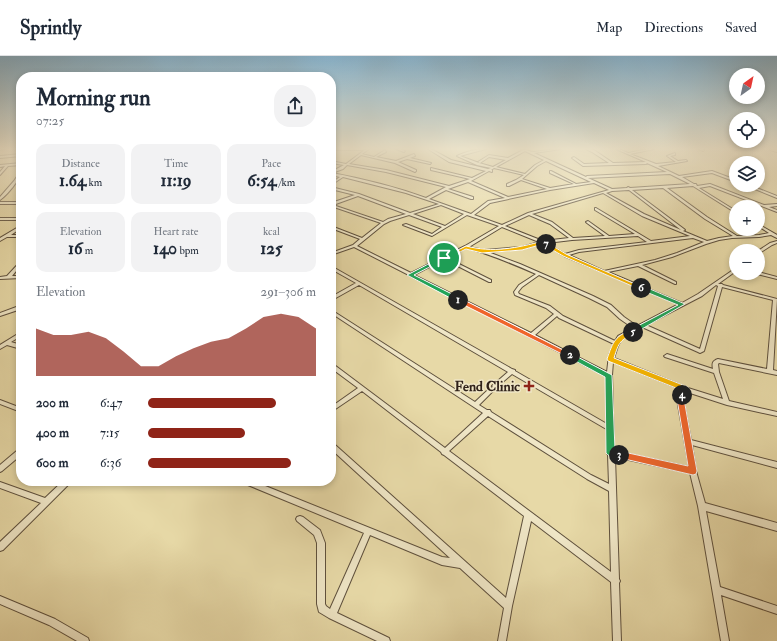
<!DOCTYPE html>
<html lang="en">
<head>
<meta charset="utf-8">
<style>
  body { margin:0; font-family:"IM FELL Double Pica",serif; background:#f2f2f3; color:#1f2937; height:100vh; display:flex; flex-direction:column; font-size:15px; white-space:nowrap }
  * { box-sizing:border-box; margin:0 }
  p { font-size:13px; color:#747a83 }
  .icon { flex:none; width:22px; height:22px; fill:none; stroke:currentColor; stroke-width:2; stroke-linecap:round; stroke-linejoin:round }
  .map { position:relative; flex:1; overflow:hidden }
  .side { position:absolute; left:16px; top:16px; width:320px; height:414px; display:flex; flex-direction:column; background:#fff; border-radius:16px; box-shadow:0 2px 6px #0003 }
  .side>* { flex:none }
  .needle { width:26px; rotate:33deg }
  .controls { position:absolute; left:729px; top:12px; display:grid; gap:8px }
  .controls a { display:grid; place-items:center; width:36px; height:36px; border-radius:50%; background:#fff; box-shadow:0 2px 6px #0003; font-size:20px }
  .pin { position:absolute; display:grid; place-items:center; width:34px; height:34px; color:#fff; margin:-17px; border:2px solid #fff; border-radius:50%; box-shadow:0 1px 4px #0007 }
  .km { position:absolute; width:20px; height:20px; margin:-10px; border-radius:50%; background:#222; color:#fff; font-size:11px; line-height:20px; text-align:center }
  .round { display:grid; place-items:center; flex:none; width:42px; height:42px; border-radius:16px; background:#f2f2f3 }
  .overview { display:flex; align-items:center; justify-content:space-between; height:68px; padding:0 20px }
  h1 { font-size:22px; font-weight:700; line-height:30px }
  .figures { display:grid; grid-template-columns:repeat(3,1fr); gap:6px; height:68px; padding:4px 20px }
  .figures div { display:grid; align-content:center; border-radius:10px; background:#f2f2f3; text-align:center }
  .figures b { font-size:17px; font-weight:700 }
  .figures small { font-size:11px; font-weight:400 }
  .figures p { font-size:11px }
  .chart { height:112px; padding:8px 20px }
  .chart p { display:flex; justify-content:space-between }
  .chart svg { width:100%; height:72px; margin-top:4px; fill:#8f2418; opacity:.7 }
  ul { padding:0 20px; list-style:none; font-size:13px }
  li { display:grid; grid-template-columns:64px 48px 1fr; align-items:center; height:30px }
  li i { height:10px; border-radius:5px; background:#8f2418 }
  header { display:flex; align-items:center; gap:24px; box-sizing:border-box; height:56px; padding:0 20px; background:#fff; border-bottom:1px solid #e0e1e3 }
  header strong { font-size:19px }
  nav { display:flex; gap:22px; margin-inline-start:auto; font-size:14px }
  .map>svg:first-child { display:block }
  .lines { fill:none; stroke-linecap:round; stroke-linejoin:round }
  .minor-casing { stroke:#5e503d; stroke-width:2 }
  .minor { fill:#efe6c6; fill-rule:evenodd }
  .split-1 { fill:#22a559; stroke:#fff }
  .split-2 { fill:#f0652b; stroke:#fff }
  .split-3 { fill:#22a559; stroke:#fff }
  .split-4 { fill:#f0652b; stroke:#fff }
  .split-5 { fill:#f5b400; stroke:#fff }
  .split-6 { fill:#22a559; stroke:#fff }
  .split-7 { fill:#f5b400; stroke:#fff }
  .split-8 { fill:#f5b400; stroke:#fff }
  .poi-dot { fill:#8f2418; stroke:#efe6c6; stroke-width:1.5 }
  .labels { text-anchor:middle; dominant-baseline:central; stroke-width:3; stroke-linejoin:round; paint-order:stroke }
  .poi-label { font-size:14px; font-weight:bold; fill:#30221a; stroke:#efe6c6; text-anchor:end }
</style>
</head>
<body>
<header>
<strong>Sprintly</strong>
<nav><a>Map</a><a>Directions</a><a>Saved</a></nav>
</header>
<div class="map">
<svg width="777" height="585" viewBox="0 0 777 585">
  <rect width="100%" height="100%" fill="#e7d9a7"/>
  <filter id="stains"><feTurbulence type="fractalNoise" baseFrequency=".005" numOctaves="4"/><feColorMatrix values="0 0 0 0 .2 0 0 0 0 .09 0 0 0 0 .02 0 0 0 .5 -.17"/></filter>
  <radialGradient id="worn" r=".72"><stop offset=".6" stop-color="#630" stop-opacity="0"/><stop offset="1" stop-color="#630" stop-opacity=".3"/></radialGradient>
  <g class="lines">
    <defs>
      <g id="minor">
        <path d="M0 93H4L0 94Z"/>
        <path d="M335 93H364L363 94H336Z"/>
        <path d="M366 93H369L362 98 374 101 385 94 386 96 376 101 396 105 414 98 415 100 410 102 431 107 430 108 407 103 398 106 416 114V115L415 116 395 107 361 99 349 108 386 114 449 130 470 123 431 114V112L472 122 486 115 449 106 428 93H431L451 104 488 113 491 112 477 109 457 100C465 96 476 93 486 93L467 98 460 100 479 107 493 111 506 104 489 101 480 107 478 106 489 99 508 102 523 94 521 93C526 93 529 96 534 96 543 95 552 93 561 93L534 97 586 121 587 120 667 116 647 107 646 108 583 110 572 102 574 101 584 108 609 107 592 96 586 93H589L594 94 613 107 646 106 616 93H619L628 97 648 93H654L630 98 656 108 676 106 667 100 675 97V99L670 100 678 105 686 104 687 105 658 110 679 120 712 115 736 124V126L712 117 682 121 694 128H696L697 130 710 128 764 149 777 148V150L769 151 777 154V156L710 130 699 132 736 155V157L693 130 667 132 707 161 737 180 759 179 769 177 758 170V168L777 179V182L771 179 759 181 732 182 719 184 706 188 672 201 642 209 676 226V228H675L638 210 608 216 682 247 698 238 736 212V215L718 228H722L723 229 777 243 773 314 777 315V319L719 307 718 308 719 316 729 345 777 356V360L727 349 687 336 683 343 691 384 777 406V412L692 389 696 415 705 447 777 467V475L706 455 720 531 777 550V558L721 539 729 585H721L698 450 690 417 615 401 619 523 620 525 619 527 621 585H613L611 526 531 465 512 550 506 585H498L504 552 460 512 442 509 370 479 337 557 389 582 390 585H377L329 562 319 556 317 548V487L314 479 297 465 296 463 297 461 300 460 303 461 320 474 325 487V548L326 550 330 553 364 477 243 427 242 425H253L442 501 450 502 331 393V386L333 387 506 542 524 460 444 399 442 398 441 396 362 335 331 356V351L358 332 331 312V307L333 308 445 392 483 357 334 259V257H336L475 346 490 332 493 331 492 330 493 329 508 316 359 229 334 243H331V241L356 227 331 213V210L512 313 515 314V315L607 368 606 320 354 191 331 199V197L353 189 360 183 331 172V170L362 182 381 167 331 150V147L355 139 331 133V131L359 138 410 157 439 148 406 137 343 121 331 129V127L340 121 331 119V116L344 109 331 107V105L346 108ZM525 95 544 104 535 109 525 118 496 111ZM546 105 591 126 576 128 551 115H550V117L574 128 550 132 522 123 537 110ZM347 109 386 116 446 131 426 142C396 131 364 123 332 117L343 113ZM494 112 524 119 516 124 507 128V130H509L521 124 547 133 508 141 471 125 489 115 492 116V114H491ZM670 118 690 128 630 132 628 131 627 132 612 133 588 122ZM468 126 505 142 488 145 471 158 429 143 446 134 471 143H473V141L448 133ZM594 127 609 134 528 157 502 169 474 159 490 147 550 134ZM663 132 705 163 733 180 719 182 707 185 683 175 685 174 684 173 632 134ZM629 134 681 174 644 158 606 137 612 135ZM603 137 642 160 690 180 651 185 596 152H595V154L635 178 609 180 588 165 586 166 587 167 605 180 573 182 552 166 532 158ZM358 140 406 158 388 163 383 166 333 149ZM441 149 464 158 445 170 413 158ZM409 159 442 171 432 178 406 168 403 169 432 180 467 159 499 170 465 190 411 217 357 190 384 168 390 165ZM529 159 550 168 569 182 543 185 505 170ZM502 171 539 186 522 191 484 194 469 191ZM638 180 647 186 579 194 565 198 547 187 572 184ZM693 182 704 186 677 197 655 204 604 215 569 199 579 196ZM543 187 564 200 679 248 637 270 624 261 611 249 593 240 520 208 488 196 522 193ZM466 192C490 198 513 208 536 218L519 229 514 236 515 239 546 252 554 258 531 277 414 219 444 203 489 226H491V224L447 202ZM539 219 589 242 607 251 620 263 633 272 618 280 615 285 563 260 550 250 519 238 518 236 522 231ZM716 229 718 230 700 293 646 269 702 240ZM722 231 773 244 767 313 718 303C712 305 712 308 713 313L667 298 664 300 665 301 714 317 723 343 688 332 614 302 618 290 622 282 637 274H640V272L642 271 698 296 700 297 704 295ZM557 260 559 262 614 288 609 299 607 316 535 279ZM613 306 683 334 677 343 689 411 614 395 612 319ZM512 318 608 374V395L607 397 608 399 609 428 591 419 491 356 490 354H487L479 349 495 333 494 332 497 331ZM488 360 587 423 609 435 611 516 449 395Z"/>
        <path d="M396 93H400L405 95 404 96Z"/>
        <path d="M699 93H702L704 94 703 95Z"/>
        <path d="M731 93H738L737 94Z"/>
        <path d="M770 93 777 94V96L770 94Z"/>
        <path d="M21 98V100L0 102V100Z"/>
        <path d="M21 107V109L8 110 0 119V116L5 110 0 111V109Z"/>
        <path d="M20 116H21C20 124 7 139 0 144V141L14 125Z"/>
        <path d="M745 129H749L777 140V142Z"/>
        <rect x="0" y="146" width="21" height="2"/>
        <rect x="0" y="162" width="21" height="2"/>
        <path d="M20 170H21V172L11 179H21V181H7L0 185V182Z"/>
        <path d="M777 185V187L772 189 758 198V195L770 187Z"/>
        <path d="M20 206H21V209L12 220H21V222L0 223V221L7 220Z"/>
        <path d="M758 216 777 221V223L757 218 756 217H758Z"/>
        <path d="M19 250H21V253L0 260V257Z"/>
        <path d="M21 276V280L11 286 21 289V293L7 289 0 293V289Z"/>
        <path d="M0 344 21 352V356L0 348Z"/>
        <path d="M21 392V399L2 415 0 416V409L19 393Z"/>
        <path d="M63 425H71L70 427 3 494 0 495V486L41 447 0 432V426L45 442Z"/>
        <path d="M0 540 55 563 88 582 89 585H77L49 569 0 548Z"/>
      </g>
    </defs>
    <use href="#minor" class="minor-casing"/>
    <use href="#minor" class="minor"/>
  </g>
  <linearGradient id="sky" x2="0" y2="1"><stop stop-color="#88b6d2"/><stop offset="0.53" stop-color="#f4eed7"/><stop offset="1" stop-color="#f4eed7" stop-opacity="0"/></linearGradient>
  <rect width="777" height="175" fill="url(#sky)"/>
  <path class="split-1" d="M442 201 447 202 414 219 460 242V245H456L407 219Z"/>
  <path class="split-2" d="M456 242H460L573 299 570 302 456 245Z"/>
  <path class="split-3" d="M570 297 612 319 615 394 622 396 623 399 622 401C617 403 609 401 606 397L605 321 568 301V298Z"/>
  <path class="split-4" d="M679 337H682L685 339 684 343 697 415 696 418 693 419 616 401 615 399 619 395 688 410 677 343Z"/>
  <path class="split-5" d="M633 274H635V277C620 284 619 286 614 302L688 331 689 333 684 341 682 342 678 339 681 334 608 305 607 303C613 286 615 279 633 274Z"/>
  <path class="split-6" d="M639 230H643L685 248 635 277H630V274L678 249 639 233Z"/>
  <path class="split-7" d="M544 187H548L566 198 644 232 639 233 563 200 544 189Z"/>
  <path class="split-8" d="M543 185 548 187V189L543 188 522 194 482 197 466 193 446 203 442 202 466 190C493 197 517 192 543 185Z"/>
  <path class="poi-dot" d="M527 324h4v4h4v4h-4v4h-4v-4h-4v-4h4z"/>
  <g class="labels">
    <g class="poi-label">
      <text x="520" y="330">Fend Clinic</text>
    </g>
  </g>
  <rect width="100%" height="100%" filter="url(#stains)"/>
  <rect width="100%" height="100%" fill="url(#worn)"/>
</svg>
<div class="controls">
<a><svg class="needle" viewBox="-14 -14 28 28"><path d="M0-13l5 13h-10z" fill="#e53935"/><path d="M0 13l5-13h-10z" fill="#747a83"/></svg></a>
<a><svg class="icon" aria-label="locate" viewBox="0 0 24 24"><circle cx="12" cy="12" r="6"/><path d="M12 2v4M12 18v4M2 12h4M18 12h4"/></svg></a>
<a><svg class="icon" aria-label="layers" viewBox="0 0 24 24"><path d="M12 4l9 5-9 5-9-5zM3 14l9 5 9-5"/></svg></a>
<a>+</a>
<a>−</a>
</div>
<div class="pin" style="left:444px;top:202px;background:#1e9e55"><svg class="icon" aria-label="arrive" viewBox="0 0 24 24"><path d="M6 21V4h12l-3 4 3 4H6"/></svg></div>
<b class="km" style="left:458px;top:244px">1</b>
<b class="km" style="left:570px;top:299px">2</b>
<b class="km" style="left:619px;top:399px">3</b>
<b class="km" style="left:682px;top:339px">4</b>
<b class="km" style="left:633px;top:276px">5</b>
<b class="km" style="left:641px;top:232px">6</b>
<b class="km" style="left:546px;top:188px">7</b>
<section class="side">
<div class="overview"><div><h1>Morning run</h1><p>07:25</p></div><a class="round"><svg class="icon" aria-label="share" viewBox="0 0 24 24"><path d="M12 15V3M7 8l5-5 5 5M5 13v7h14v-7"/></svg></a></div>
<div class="figures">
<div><p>Distance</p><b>1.64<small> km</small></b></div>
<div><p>Time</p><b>11:19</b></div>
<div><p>Pace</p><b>6:54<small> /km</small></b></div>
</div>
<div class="figures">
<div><p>Elevation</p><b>16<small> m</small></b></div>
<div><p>Heart rate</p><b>140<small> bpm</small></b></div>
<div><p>kcal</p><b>125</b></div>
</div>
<div class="chart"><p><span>Elevation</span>291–306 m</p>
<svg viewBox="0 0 160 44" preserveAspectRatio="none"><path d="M0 44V15L10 19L20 19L30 17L40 21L50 29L60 38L70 38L80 32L90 27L100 23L110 21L120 15L130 8L140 6L150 8L160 15V44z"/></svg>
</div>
<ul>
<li><b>200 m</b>6:47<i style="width:76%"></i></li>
<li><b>400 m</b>7:15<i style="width:58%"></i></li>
<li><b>600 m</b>6:36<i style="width:85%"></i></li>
</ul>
</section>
</div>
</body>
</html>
